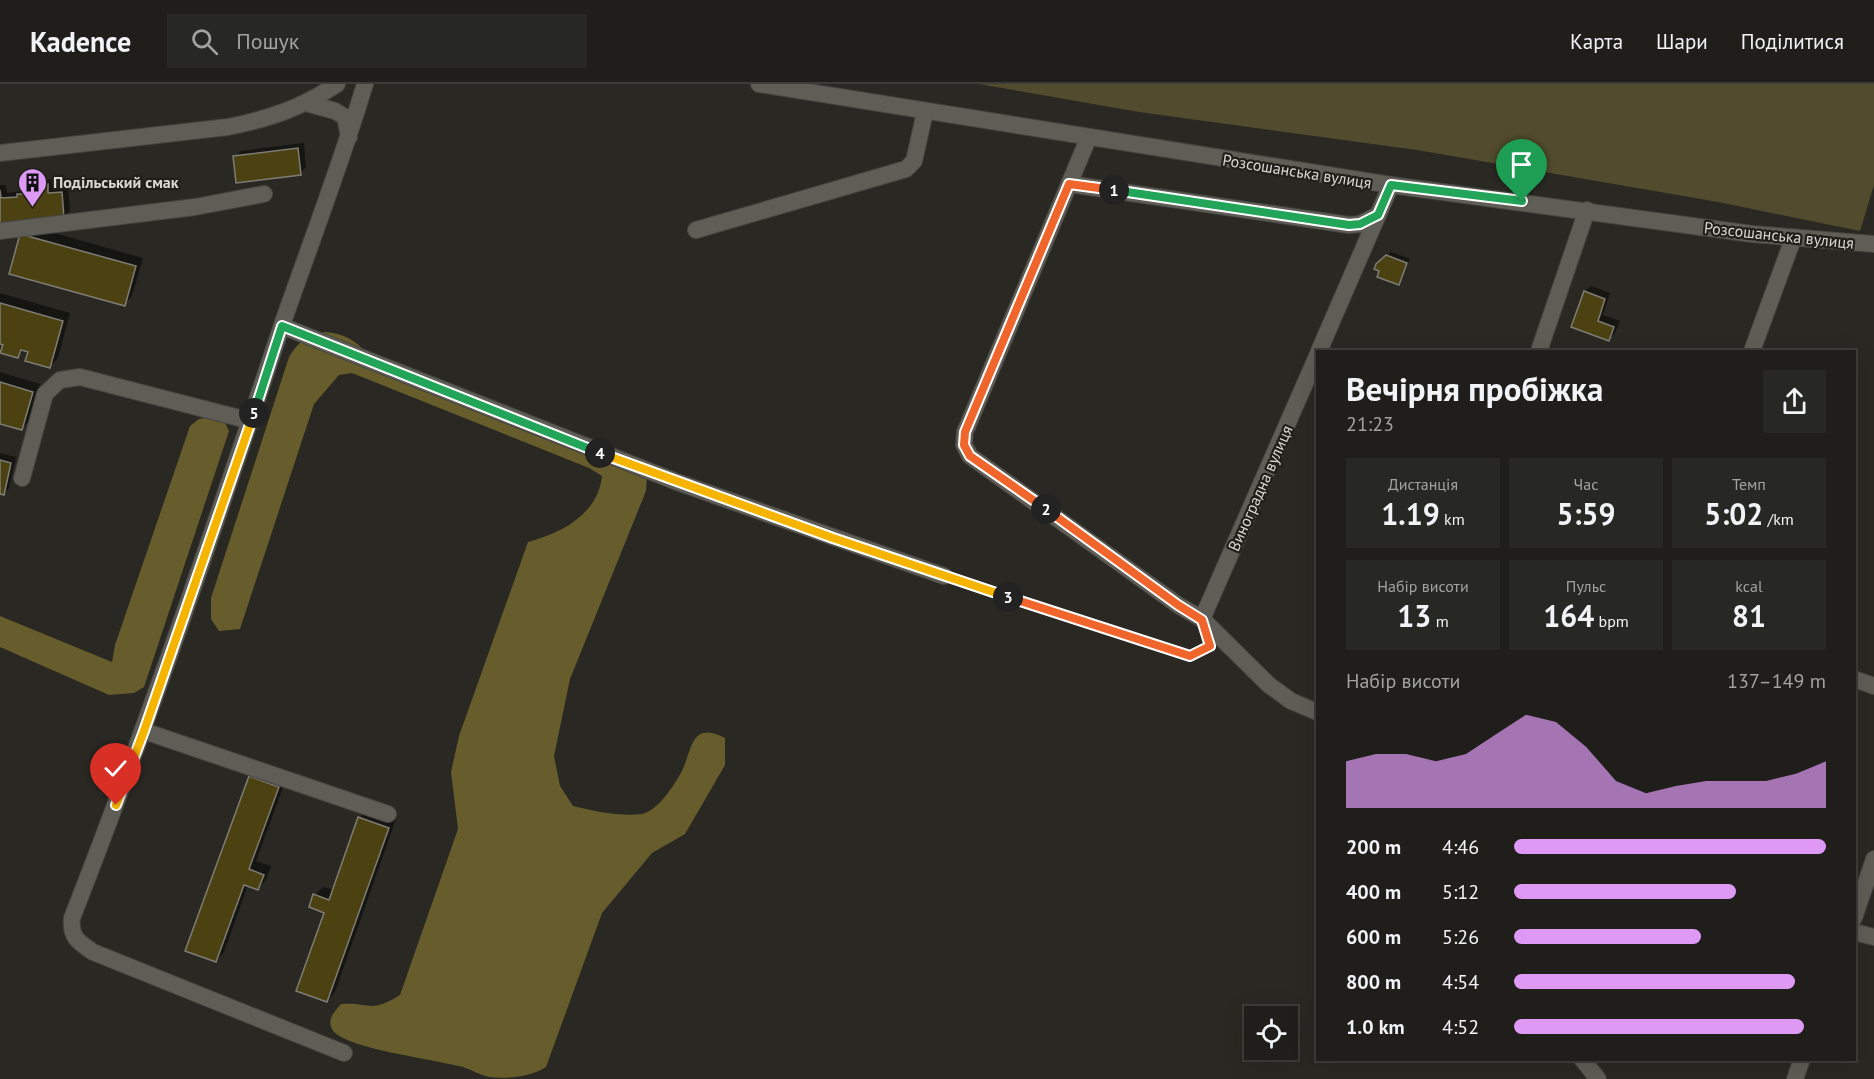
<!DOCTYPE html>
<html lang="uk">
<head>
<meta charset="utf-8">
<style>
  body { margin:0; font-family:"PT Sans",sans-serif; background:#272723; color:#f1f3f6; height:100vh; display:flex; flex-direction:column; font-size:22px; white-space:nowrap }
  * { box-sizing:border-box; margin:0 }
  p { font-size:20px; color:#a1a2a2 }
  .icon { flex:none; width:33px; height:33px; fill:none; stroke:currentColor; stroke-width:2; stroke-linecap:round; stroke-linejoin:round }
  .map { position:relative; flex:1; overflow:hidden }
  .drawer { position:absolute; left:1316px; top:266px; width:540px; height:711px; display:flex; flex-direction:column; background:#1f1e1a; border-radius:0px; box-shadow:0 6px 24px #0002,0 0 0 2px #3c3c39 }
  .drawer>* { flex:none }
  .buttons { position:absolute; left:1244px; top:922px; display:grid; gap:12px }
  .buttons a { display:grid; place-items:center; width:54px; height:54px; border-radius:0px; background:#1f1e1a; box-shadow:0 6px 24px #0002,0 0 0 2px #3c3c39; font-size:30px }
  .pin { position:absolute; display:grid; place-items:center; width:51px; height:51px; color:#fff; margin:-62px -26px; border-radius:50% 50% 50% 0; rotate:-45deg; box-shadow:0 0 6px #0007 }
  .pin .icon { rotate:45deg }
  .km { position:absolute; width:30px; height:30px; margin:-15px; border-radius:50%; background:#222; color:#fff; font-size:16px; line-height:30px; text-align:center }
  .round { display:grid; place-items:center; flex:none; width:63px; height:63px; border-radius:0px; background:#272723 }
  .head { display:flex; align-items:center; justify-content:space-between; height:102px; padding:0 30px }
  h1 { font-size:33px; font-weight:700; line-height:45px }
  .figures { display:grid; grid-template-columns:repeat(3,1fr); gap:9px; height:102px; padding:6px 30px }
  .figures div { display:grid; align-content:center; border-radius:0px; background:#272723; text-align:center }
  .figures b { font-size:30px; font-weight:700 }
  .figures small { font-size:16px; font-weight:400 }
  .figures p { font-size:16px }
  .chart { height:168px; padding:12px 30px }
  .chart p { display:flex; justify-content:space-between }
  .chart svg { width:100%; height:108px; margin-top:6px; fill:#dd99f4; opacity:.7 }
  ul { padding:0 30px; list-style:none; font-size:20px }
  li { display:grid; grid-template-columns:96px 72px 1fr; align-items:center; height:45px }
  li i { height:15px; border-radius:8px; background:#dd99f4 }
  header { display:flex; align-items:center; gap:36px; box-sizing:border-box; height:84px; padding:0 30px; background:#1f1e1a; border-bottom:2px solid #3c3c39 }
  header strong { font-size:28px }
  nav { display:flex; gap:33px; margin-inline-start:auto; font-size:21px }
  .search { width:420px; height:54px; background:#272723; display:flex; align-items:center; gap:15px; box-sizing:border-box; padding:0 21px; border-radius:0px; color:#a1a2a2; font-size:22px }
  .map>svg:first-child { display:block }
  .green { fill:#524b2d }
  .forest { fill:#665c2c }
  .shadow { fill:#0007 }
  .building { fill:#4c4211; stroke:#7e7c75; stroke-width:1.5 }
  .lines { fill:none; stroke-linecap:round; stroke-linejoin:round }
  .minor-casing { stroke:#454440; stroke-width:18 }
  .path { stroke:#7f7e79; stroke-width:2; stroke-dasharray:6 3; stroke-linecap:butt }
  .minor { stroke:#5e5d56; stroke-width:16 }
  .split-1-casing { stroke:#fff; stroke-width:12 }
  .split-2-casing { stroke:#fff; stroke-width:12 }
  .split-3-casing { stroke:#fff; stroke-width:12 }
  .split-4-casing { stroke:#fff; stroke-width:12 }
  .split-5-casing { stroke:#fff; stroke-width:12 }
  .split-6-casing { stroke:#fff; stroke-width:12 }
  .split-1 { stroke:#22a559; stroke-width:8 }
  .split-2 { stroke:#f0652b; stroke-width:8 }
  .split-3 { stroke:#f0652b; stroke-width:8 }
  .split-4 { stroke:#f5b400; stroke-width:8 }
  .split-5 { stroke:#22a559; stroke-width:8 }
  .split-6 { stroke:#f5b400; stroke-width:8 }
  .labels { text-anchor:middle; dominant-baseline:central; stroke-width:4.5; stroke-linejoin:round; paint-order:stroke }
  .street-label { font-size:16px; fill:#d8d7d3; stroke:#201f19 }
  .poi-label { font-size:16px; font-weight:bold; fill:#d8d7d3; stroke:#201f19; text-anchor:start }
</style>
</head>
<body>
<header>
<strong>Kadence</strong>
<div class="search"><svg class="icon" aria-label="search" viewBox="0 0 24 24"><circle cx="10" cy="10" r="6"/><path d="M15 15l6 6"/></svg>Пошук</div>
<nav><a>Карта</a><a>Шари</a><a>Поділитися</a></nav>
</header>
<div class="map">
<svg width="1874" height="995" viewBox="0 0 1874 995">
  <rect width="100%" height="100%" fill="#292822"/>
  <path class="green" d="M979 0H1874V101L1860 147 1718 118 1417 66 1139 28Z"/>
  <g class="forest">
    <path d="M325 248C343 249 356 256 367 270L647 390 646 407 570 595 554 672 560 702 573 722C593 727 621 733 642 730 658 727 675 700 682 687 693 663 691 637 725 654V681L685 750 652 769 602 829 546 983C530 993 509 995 489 993 480 991 472 986 463 983 437 976 350 965 334 948 325 937 334 928 341 920 371 918 369 930 400 911L458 745 451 688 459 652 528 458C562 449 598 430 602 392L589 384 352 289 339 291 314 320 240 545 219 547 211 535V514L289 273C299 257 306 252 325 248Z"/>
    <path d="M211 333 223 335 229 347 144 603 134 609 109 611 0 563V532L112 578 115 561 190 342 199 335Z"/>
  </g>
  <g class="shadow">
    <path d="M304 59 306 83 300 89 234 73 241 67Z"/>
    <path d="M53 95 54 104 68 102 70 127 64 133 0 138V101H6L7 109 22 107 25 104 39 105 45 96Z"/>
    <path d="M30 142 143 174 132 212 124 221 11 189Z"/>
    <path d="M1391 168 1410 175 1398 200 1377 180Z"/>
    <path d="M1591 202 1610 209 1603 231 1620 237 1615 249 1609 255 1573 242 1585 208Z"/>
    <path d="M0 209 70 229 58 274 49 283 30 267 25 266 18 273 0 258Z"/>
    <path d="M0 288 40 300 29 337 21 345 0 339Z"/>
    <path d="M0 369 16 373 9 404 3 410 0 409Z"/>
    <path d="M258 685 286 695 256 777 271 782 266 796 258 804 248 801 224 868 216 877 250 693Z"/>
    <path d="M368 725 396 735 335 908 327 917 326 828 315 811 323 803 334 806 360 734Z"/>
  </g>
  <g class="building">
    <path d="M298 64 301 91 236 99 233 72Z"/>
    <path d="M48 100V109L62 108 64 134 0 140V106L1 114 17 113V110H38V101Z"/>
    <path d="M20 150 136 182 125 222 9 190Z"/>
    <path d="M1386 171 1407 179 1399 201 1377 193 1379 187 1374 185 1376 180Z"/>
    <path d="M1584 207 1605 215 1598 237 1614 243 1609 257 1571 243Z"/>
    <path d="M0 219 63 237 50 284 25 277 28 268 21 266 18 274 0 269 3 261 0 260Z"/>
    <path d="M0 298 33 308 22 346 0 340Z"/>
    <path d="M0 376 11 379 4 411 0 410Z"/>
    <path d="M249 692 279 703 249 785 264 791 258 806 244 801 216 878 185 867Z"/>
    <path d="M358 733 389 744 327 918 296 907 324 829 309 823 313 810 329 816Z"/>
  </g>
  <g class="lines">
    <defs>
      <g id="minor">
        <path d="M759 0 1391 101 1752 150 1874 160"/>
        <path d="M306 19 335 27 345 33 349 53"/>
        <path d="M1088 55 965 348 964 361 970 372 1178 521 1202 535 1269 601 1291 617 1317 628"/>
        <path d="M0 69 228 43C268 35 302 24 337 0"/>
        <path d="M1069 100 1349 141 1360 140 1378 131"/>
        <path d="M696 146 906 85 914 77 925 28"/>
        <path d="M0 147 195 123 264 110"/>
        <path d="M282 242 677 398 944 492"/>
        <path d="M1319 267 1391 101"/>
        <path d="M1539 267 1587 126"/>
        <path d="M1752 267 1793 155"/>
        <path d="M22 394 45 310 60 296 80 293 251 337"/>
        <path d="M1202 535 1317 272"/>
        <path d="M1854 595 1874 602"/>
        <path d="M144 647 388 730"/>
        <path d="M1854 834 1874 775"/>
        <path d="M1854 848 1874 853"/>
        <path d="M344 969 93 868C78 858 70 853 72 834 148 640 215 442 281 244 309 163 340 83 365 0"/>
        <path d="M1582 975 1598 995"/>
        <path d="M1795 995 1802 975"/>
      </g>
    </defs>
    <use href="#minor" class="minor-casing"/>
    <path class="path" d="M958 496 1190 572 1208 563"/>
    <use href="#minor" class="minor"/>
  </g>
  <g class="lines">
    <defs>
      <path id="split-1" d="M1114 106 1349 141 1360 140 1378 131 1391 101 1522 117"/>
      <path id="split-2" d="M1046 425 970 372 964 361 965 348 1069 100 1114 106"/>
      <path id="split-3" d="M1008 513 1190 572 1210 562 1202 536 1178 521 1046 425"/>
      <path id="split-4" d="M600 369 833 454 1008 513"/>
      <path id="split-5" d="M254 329 282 242 600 369"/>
      <path id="split-6" d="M116 721 144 647 254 329"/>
    </defs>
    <use href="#split-1" class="split-1-casing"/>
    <use href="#split-2" class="split-2-casing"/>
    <use href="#split-3" class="split-3-casing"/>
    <use href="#split-4" class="split-4-casing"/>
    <use href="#split-5" class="split-5-casing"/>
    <use href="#split-6" class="split-6-casing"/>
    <use href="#split-1" class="split-1"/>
    <use href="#split-2" class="split-2"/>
    <use href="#split-3" class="split-3"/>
    <use href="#split-4" class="split-4"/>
    <use href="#split-5" class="split-5"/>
    <use href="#split-6" class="split-6"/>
  </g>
  <defs>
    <symbol id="building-pin" viewBox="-11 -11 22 30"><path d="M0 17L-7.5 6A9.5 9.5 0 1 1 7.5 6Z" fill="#dd99f4" stroke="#201f19"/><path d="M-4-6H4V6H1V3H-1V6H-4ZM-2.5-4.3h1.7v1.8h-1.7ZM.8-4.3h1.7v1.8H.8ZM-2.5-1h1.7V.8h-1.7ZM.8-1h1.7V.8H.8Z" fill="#111"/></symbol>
  </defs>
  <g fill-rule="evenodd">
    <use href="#building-pin" x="16" y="82" width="33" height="45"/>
  </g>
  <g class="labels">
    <g class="street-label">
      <text transform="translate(1297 87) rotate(9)">Розсошанська вулиця</text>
      <text transform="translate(1779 151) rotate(6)">Розсошанська вулиця</text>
      <text transform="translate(1260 404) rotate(-66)">Виноградна вулиця</text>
    </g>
    <g class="poi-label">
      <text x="53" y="98">Подільський смак</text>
    </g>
  </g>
</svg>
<div class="buttons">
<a><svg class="icon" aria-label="locate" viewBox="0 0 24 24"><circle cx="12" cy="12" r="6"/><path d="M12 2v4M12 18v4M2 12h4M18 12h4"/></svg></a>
</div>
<div class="pin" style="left:1522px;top:117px;background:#1e9e55"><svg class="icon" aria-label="arrive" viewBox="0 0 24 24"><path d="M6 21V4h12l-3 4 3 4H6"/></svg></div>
<div class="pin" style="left:116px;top:721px;background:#d93025"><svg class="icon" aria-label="check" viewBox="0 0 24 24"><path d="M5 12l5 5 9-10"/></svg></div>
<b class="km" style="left:1114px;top:106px">1</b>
<b class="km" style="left:1046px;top:425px">2</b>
<b class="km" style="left:1008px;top:513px">3</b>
<b class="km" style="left:600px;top:369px">4</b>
<b class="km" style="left:254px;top:329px">5</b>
<section class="drawer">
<div class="head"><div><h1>Вечірня пробіжка</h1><p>21:23</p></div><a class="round"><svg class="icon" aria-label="share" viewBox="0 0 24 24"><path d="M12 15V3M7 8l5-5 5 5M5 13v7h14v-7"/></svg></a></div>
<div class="figures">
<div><p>Дистанція</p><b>1.19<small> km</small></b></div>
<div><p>Час</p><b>5:59</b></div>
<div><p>Темп</p><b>5:02<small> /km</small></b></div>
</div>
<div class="figures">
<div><p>Набір висоти</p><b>13<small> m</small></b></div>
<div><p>Пульс</p><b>164<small> bpm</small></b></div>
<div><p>kcal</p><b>81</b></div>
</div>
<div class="chart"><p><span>Набір висоти</span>137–149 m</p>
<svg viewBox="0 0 160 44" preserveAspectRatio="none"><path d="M0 44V25L10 22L20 22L30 25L40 22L50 14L60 6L70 9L80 19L90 33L100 38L110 35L120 33L130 33L140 33L150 30L160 25V44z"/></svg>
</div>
<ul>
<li><b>200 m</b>4:46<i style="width:100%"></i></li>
<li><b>400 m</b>5:12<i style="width:71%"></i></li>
<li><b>600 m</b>5:26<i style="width:60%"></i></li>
<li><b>800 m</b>4:54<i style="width:90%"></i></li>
<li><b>1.0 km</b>4:52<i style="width:93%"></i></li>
</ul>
</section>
</div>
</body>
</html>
